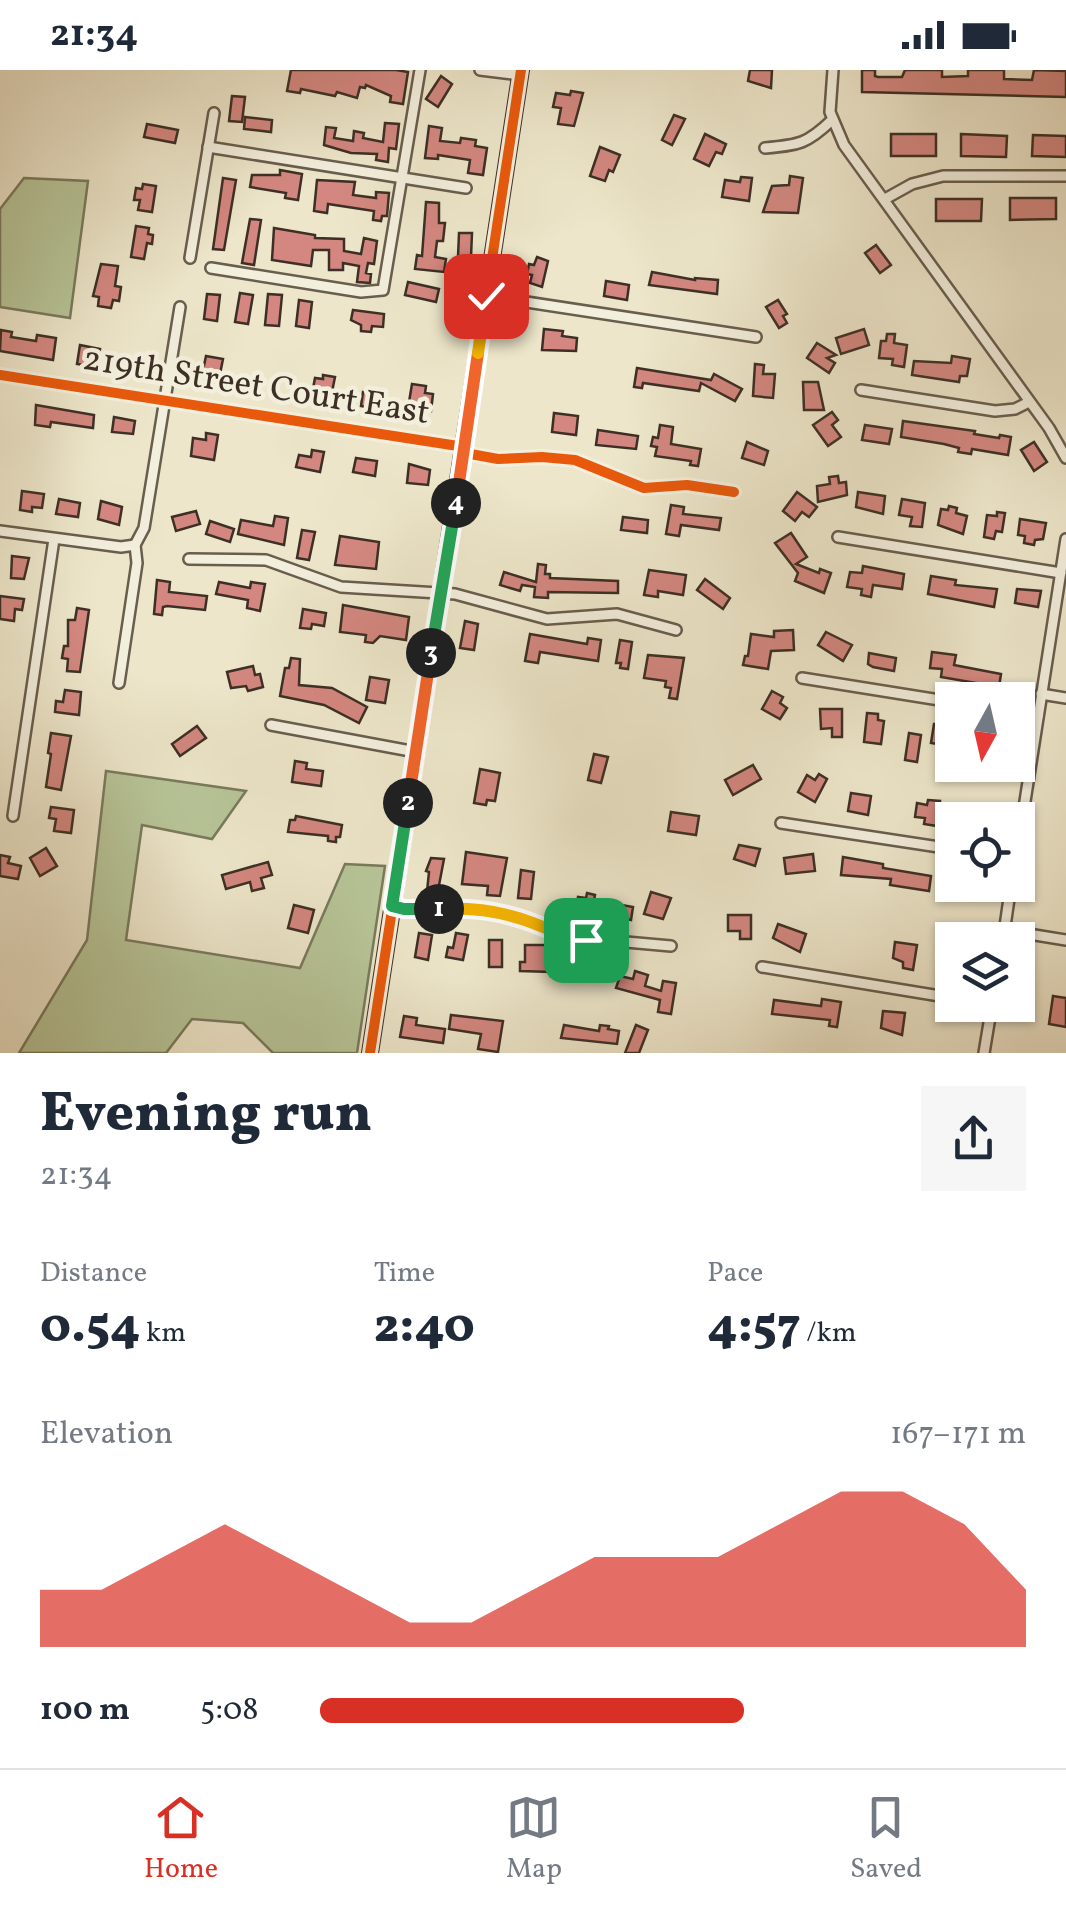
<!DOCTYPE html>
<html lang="en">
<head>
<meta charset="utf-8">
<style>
  body { margin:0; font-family:Vollkorn,serif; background:#f6f6f7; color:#1f2937; height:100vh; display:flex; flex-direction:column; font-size:38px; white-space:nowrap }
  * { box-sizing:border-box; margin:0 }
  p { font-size:32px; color:#747a83 }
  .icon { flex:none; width:55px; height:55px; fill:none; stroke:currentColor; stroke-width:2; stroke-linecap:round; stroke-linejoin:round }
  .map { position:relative; height:983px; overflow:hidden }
  .sheet { display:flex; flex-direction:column; background:#fff; flex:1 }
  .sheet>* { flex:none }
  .needle { width:65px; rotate:188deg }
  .controls { position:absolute; left:935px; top:612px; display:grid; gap:20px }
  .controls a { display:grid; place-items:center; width:100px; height:100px; border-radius:0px; background:#fff; box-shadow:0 2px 8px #0004; font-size:50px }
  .pin { position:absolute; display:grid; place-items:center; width:85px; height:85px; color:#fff; margin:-42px; border-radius:20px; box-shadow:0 5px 15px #0006 }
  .km { position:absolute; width:50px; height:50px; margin:-25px; border-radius:50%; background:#222; color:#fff; font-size:28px; line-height:50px; text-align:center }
  .round { display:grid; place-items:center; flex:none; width:105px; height:105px; border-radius:0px; background:#f6f6f7 }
  .headline { display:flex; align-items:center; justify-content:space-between; height:170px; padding:0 40px }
  h1 { font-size:55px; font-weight:800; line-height:75px }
  .figures { display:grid; grid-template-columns:repeat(3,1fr); gap:15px; height:170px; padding:10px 40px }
  .figures div { display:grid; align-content:center }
  .figures b { font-size:50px; font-weight:800 }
  .figures small { font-size:28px; font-weight:400 }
  .figures p { font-size:28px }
  .chart { height:280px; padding:20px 40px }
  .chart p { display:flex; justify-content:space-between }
  .chart svg { width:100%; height:180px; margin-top:10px; fill:#d93025; opacity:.7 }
  ul { padding:0 40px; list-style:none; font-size:32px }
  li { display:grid; grid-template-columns:160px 120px 1fr; align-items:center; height:75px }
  li i { height:25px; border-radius:12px; background:#d93025 }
  .status { display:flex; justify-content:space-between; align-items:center; height:70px; padding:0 50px; background:#fff; direction:ltr }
  .status svg { height:28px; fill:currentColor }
  .tabs { display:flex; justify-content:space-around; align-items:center; height:140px; border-top:2px solid #e0e1e3; background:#fff; font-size:28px; color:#747a83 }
  .tabs a { display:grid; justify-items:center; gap:5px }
  .tabs .selected { color:#d93025 }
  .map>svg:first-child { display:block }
  .green { fill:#b7c598; stroke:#7a7a5e; stroke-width:2.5 }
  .building { fill:#d38780; stroke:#3d2f25; stroke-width:2.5 }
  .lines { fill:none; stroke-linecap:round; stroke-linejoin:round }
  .street-casing { stroke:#695d4e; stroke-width:14 }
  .secondary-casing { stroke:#3d2f25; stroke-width:18 }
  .street { stroke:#f3efdd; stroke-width:9 }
  .secondary { stroke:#f3efdd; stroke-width:12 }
  .cycleway-casing { stroke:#f3efdd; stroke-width:16 }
  .cycleway { stroke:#e8590c; stroke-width:10 }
  .split-1-casing { stroke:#fff; stroke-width:20 }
  .split-2-casing { stroke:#fff; stroke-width:20 }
  .split-3-casing { stroke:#fff; stroke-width:20 }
  .split-4-casing { stroke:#fff; stroke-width:20 }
  .split-5-casing { stroke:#fff; stroke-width:20 }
  .split-6-casing { stroke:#fff; stroke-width:20 }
  .split-1 { stroke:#f5b400; stroke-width:12 }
  .split-2 { stroke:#22a559; stroke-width:12 }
  .split-3 { stroke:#f0652b; stroke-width:12 }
  .split-4 { stroke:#22a559; stroke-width:12 }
  .split-5 { stroke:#f0652b; stroke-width:12 }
  .split-6 { stroke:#f5b400; stroke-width:12 }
  .labels { text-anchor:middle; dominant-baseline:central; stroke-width:9; stroke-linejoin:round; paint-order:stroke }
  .street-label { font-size:35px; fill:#3d2f25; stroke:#f3efdd }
</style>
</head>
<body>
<div class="status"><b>21:34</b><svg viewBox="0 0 49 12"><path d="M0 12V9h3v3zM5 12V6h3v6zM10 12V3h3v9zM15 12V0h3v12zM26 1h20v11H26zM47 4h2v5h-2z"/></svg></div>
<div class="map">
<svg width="1066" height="983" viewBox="0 0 1066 983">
  <rect width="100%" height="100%" fill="#ede6ca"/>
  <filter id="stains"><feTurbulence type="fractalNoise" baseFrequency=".002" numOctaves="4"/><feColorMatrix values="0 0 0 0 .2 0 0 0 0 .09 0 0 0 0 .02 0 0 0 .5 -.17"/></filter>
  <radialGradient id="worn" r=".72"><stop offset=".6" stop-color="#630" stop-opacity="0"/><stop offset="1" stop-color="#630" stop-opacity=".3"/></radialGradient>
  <g class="green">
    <path d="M24 108 88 111 70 248 0 237V139Z"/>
    <path d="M106 701 246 721 212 769 142 755 126 870 300 898 345 794 385 796 357 983H273L243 953 192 949 166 983H19L87 870Z"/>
  </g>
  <g class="building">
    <path d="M291 0H396L408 2 403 34 390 32 391 26 366 15 365 18 360 17 357 28 337 22 335 26 301 19 300 23 287 21Z"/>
    <path d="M750 0H772L771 18 748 11Z"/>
    <path d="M862 0H875V6L878 7H902L905 0H942V7L968 6V0H1004V9L1032 10 1034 0 1066 1V27L862 22Z"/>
    <path d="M441 6 452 14 438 37 426 29Z"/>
    <path d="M571 21 583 23 574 56 558 54 561 38 553 37 556 23 570 25Z"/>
    <path d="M232 26 245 27 242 52 229 51Z"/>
    <path d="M674 45 685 49 672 75 662 70Z"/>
    <path d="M245 47 272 50 271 62 244 59Z"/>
    <path d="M385 53 399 54 396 79 389 78 388 92 376 90 377 84 351 83 324 75 326 57 336 58 334 68 353 71 354 61 364 63 363 68 383 72Z"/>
    <path d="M147 54 178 60 175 73 144 67Z"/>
    <path d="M429 56 442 58 440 71 460 73 461 68 476 70 475 76 487 78 483 105 468 103 470 90 438 85V89L425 88Z"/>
    <path d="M705 64 726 74 722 84 716 82 709 96 694 89Z"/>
    <rect x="891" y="64" width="45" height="22"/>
    <path d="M961 64 1007 66 1006 87 961 86Z"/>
    <path d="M1033 65 1066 66V87L1032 86Z"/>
    <path d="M600 77 620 85 613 102 609 100 605 111 590 106Z"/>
    <path d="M280 100 302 104 298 130 285 128 286 123 250 117 252 105H280Z"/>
    <path d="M790 106 803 108 798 143 763 142 772 116 789 115Z"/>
    <path d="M741 107 752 108 749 131 722 127 725 110 740 112Z"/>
    <path d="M223 108 236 110 224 180 213 179Z"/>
    <path d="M317 110 355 112 353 125 376 128V122L389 123 387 146H382L381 151 373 150 374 141 328 134 327 143 314 141Z"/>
    <path d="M143 114 156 116 152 142 138 140 140 130H134L136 118 142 119Z"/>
    <path d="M1010 128H1056V149L1010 150Z"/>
    <path d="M936 129H982L981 151H936Z"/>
    <path d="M426 132 439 133V153H445L443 171H437L435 187 446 189 444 202 415 199 417 185 422 186Z"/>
    <path d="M250 149 261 150 254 195 242 193Z"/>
    <path d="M136 156 149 158 148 164 153 165 152 174 147 173 144 189 131 187Z"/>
    <path d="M274 158 315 165V168L344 169V181L361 184 364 168 377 171 374 194 368 193 366 203 371 204 370 213 357 212 359 196 343 193V200H329V180H313L311 196 272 190Z"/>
    <path d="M459 163H472L471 187H458Z"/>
    <path d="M876 175 891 195 880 203 865 183Z"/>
    <path d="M537 187 548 191 542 217 530 213 532 205 527 204 529 194 534 195Z"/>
    <path d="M101 194 118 196 115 216 121 217 119 231 113 230 111 238 98 236 99 227 93 226Z"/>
    <path d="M652 202 695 210V208L718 210 717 224 649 215Z"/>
    <path d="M606 211 629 215 627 230 604 226Z"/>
    <path d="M408 212 439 219 436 232 405 225Z"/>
    <path d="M240 223 253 225 248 254 235 252Z"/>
    <path d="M207 224 220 225 217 251 204 249Z"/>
    <path d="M268 224 282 225 279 256 265 255Z"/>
    <path d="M299 230 312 232 309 258 296 256Z"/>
    <path d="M778 230 787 244 783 246 787 253 779 258 766 237Z"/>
    <path d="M353 240 384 244 383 257 372 256 371 262 361 261V255L351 250Z"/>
    <path d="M544 259 563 261 562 266 577 268 576 281 542 280Z"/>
    <path d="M864 259 869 275 841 284 836 268Z"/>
    <path d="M1 260 12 262 11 267 36 271 37 265 56 268 53 290 0 281Z"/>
    <path d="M887 264H895L894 273 907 275 904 297 892 295 893 289 879 288 881 271H886Z"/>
    <path d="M817 273 836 285 827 288 835 293 829 303 807 288Z"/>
    <path d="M80 275 100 279 97 297 77 294Z"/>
    <path d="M206 286 223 289 218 314 207 312 208 306 202 305Z"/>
    <path d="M952 286 970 289 967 306H960L959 312 912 305 914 291 951 293Z"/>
    <path d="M755 294 764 295 763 304H775L773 328 753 326Z"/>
    <path d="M637 298 711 310 714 304 742 319 735 331 701 313 699 321 643 313 642 318 634 317Z"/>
    <path d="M323 305 335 307 330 332 311 329 315 308 323 309Z"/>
    <path d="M803 312H818L824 340H804Z"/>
    <path d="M412 314 426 316 425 323 433 324 431 341 419 339 418 346 407 344Z"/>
    <path d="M363 322 385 325 382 340 361 336Z"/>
    <path d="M36 335 94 345 93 358 51 352 50 357 35 355Z"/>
    <path d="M832 342 838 350 832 355 841 367 828 376 813 355Z"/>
    <path d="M554 343 578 346 576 365 552 362Z"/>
    <path d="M114 347 135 351 133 364 112 362Z"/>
    <path d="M903 351 975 361 974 364 999 368 1000 365 1011 367 1008 385 972 379 971 384 958 382 959 378 944 374 901 367Z"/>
    <path d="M660 355 673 357 671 374 701 379 698 396 690 395 691 391 655 386 657 377 651 376 653 367 658 368Z"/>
    <path d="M865 355 892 359 889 374 862 370Z"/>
    <path d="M598 360 638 366 636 379 596 375Z"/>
    <path d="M206 363 218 365 214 390 191 386 193 368 206 370Z"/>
    <path d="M747 372 768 381 764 395 742 388Z"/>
    <path d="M1034 372 1047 392 1034 401 1021 380Z"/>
    <path d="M312 380 324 382 320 402 296 397 299 385 311 387Z"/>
    <path d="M356 388 377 391 375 406 353 402Z"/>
    <path d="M409 394 430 400 428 415 407 413Z"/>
    <path d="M838 406 839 413 846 412 847 425 818 432 817 416 830 414 829 407Z"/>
    <path d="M22 421 44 424 42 438 32 437V442L20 440Z"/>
    <path d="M797 422 817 437 809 447 802 442 795 451 783 441Z"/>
    <path d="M858 422 885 426 883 444 856 437Z"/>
    <path d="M59 429 80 433 78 447 56 444Z"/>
    <path d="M902 429 925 433 922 457 910 456 912 447 899 445Z"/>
    <path d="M101 431 122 437 119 455 98 449Z"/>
    <path d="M671 435 684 437 683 444 721 448 719 460 681 455 679 466 666 464Z"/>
    <path d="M949 436 957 438 956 443 967 446 963 464 938 455 941 439 948 440Z"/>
    <path d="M196 441 200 454 176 461 172 447Z"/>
    <path d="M997 442 1005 443 1002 462 996 461 994 469 984 467 987 445 997 446Z"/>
    <path d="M275 446 288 448 284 475 238 464 241 450 273 456Z"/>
    <path d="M623 447 648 450 647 463 621 460Z"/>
    <path d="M1020 449 1046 453 1043 469 1035 470 1034 475 1024 473 1025 466 1018 465Z"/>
    <path d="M210 451 234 459 230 472 206 464Z"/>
    <path d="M302 460 315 462 309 490 297 488Z"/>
    <path d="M791 463 807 487 796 494 819 503 820 499 831 503 824 523 795 511 798 503 775 473Z"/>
    <path d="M340 466 379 472 376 499 335 495Z"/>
    <path d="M12 486 29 488 24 509 11 508Z"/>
    <path d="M538 494 546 495 545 504H550V508L618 511V523L548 522V528L534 527 535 517 522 515 520 521 500 515 504 502 536 512Z"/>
    <path d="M863 496 904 504 902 519 873 515 871 527 861 525 862 519 847 517 850 502 862 503Z"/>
    <path d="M649 500 686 505 683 525 658 521V527L644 525Z"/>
    <path d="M931 506 956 510 955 515 997 519 994 537 928 524Z"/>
    <path d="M705 509 730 528 723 539 697 520Z"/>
    <path d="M157 510 170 512 169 522 207 526 205 540 167 536 163 537 162 545 154 544Z"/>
    <path d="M219 512 250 518 251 512 265 514 260 541 247 538 248 530 216 524Z"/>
    <path d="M1017 519 1041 521 1038 537 1015 533Z"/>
    <path d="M0 526 24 529 22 540 15 539 14 551 0 549Z"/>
    <path d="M343 535 409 547 406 570 380 566 373 573 365 572 366 565 340 562Z"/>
    <path d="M77 538 89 540 80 602 67 601 68 589 62 588 64 576H68V550H75Z"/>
    <path d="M303 539 326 543 324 556 312 554 311 559 300 558Z"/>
    <path d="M465 551 478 554 474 580 460 578Z"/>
    <path d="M793 560 794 580 771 581 768 599 743 595 745 586H748L751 564 774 567V561Z"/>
    <path d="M826 562 852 575 843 591 818 575Z"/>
    <path d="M530 564 587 574 588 568 601 570 598 591 540 582 538 593 525 591Z"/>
    <path d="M620 570 632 572 628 599 620 598 621 593H616Z"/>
    <path d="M932 582 956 585 954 595 1001 604 999 617 941 607 942 599 930 598Z"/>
    <path d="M869 583 896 588 894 601 873 597 868 594Z"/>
    <path d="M648 585 684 588 677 629 669 628 671 618 665 617 666 611 644 608Z"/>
    <path d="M291 588 300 589 299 615 332 618 367 637 359 653 324 635 280 626 285 598H289Z"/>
    <path d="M253 596 255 605 260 604 263 617 248 621 246 616 231 618 227 602Z"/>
    <path d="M370 607 389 610 385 633 366 630Z"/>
    <path d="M65 620 81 622 79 645 55 642 56 631 63 632Z"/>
    <path d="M772 621 783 627 780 633 787 638 780 649 762 639Z"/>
    <path d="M820 639H842V667H832V658L821 659Z"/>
    <path d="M867 643 878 644V650L884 651 881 674 864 672Z"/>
    <path d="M934 654 952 656 950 676 931 673Z"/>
    <path d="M197 656 206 668 180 686 172 674Z"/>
    <path d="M51 663 71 666 61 720 46 717 51 684 48 683Z"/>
    <path d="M909 663 921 665 917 692 905 690Z"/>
    <path d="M594 684 608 687 601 713 588 710Z"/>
    <path d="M295 691 307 693 306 699 323 701 321 716 292 712Z"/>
    <path d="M753 695 761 709 733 725 725 710Z"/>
    <path d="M480 699 500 703 495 731 487 730 486 735 474 733Z"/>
    <path d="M819 704 827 709 815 732 798 722 807 705 815 710Z"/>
    <path d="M851 723 871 726 868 745 848 741Z"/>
    <path d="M928 730 940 731 937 756 924 754 925 748 915 747 917 733 927 735Z"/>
    <path d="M51 737 74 740 71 763 54 761 56 749 49 748Z"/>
    <path d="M671 742 699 746 696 765 668 761Z"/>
    <path d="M296 746 342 755 340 767H336V772L328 771V766L288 762 290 750H295Z"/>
    <path d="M739 775 760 779 755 796 734 789Z"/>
    <path d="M46 778 57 796 40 806 30 788Z"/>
    <path d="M466 782 507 788 500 826 487 825 488 816 462 814Z"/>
    <path d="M813 784 815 801 786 804 784 788Z"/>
    <path d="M0 785 10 787 8 793 21 796 18 809 0 806Z"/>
    <path d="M843 787 883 794V798L931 806 929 821 890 815 891 809 841 805Z"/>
    <path d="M431 788 444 789 436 831H426L429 802 426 801Z"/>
    <path d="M268 792 272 805 261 808 264 818 252 821 250 812 226 819 222 805Z"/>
    <path d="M521 800 534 802 531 829 518 828Z"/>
    <path d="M651 822 671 828 663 849 644 844Z"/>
    <path d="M587 823 595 825 594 830 633 837 631 850 576 839 578 827 586 828Z"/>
    <path d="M294 835 314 840 308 863 288 858Z"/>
    <path d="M728 845H751V869H740V861H728Z"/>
    <path d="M778 854 806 864 800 882 773 868Z"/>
    <path d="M419 863 432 865 428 890 415 887Z"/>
    <path d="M456 863 468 865 463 890 446 887 448 877 453 878Z"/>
    <rect x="489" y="870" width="13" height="27"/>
    <path d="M895 872 917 875 913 900 903 898V892L893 888Z"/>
    <path d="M525 875H546V883L565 884V889H572L571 901H565V907L551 906 552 902 520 901V892H525Z"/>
    <path d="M635 901 648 905 645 916 661 921 663 911 676 913 671 944 658 942 660 930 616 918 620 906 633 909Z"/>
    <path d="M1053 926 1066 928V957L1049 954Z"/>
    <path d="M822 929 841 932 837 957 829 956 830 950 772 944 774 930 821 936Z"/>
    <path d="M883 941 905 943 902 965 881 958Z"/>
    <path d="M451 945 503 951 498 982 478 979 481 964 449 959Z"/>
    <path d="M404 946 417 948 416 955 445 959 443 973 400 967Z"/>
    <path d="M564 955 599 961 600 955 609 956 608 959 619 961 617 974 561 968Z"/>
    <path d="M636 955 648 960 639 983H625Z"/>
  </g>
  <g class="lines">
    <defs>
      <g id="street">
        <path d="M480 0 520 5"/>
        <path d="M833 0 830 42 844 75 1049 358 1066 388"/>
        <path d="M208 77 466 118"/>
        <path d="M765 78C799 75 807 74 832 50"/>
        <path d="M885 129 912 114 943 106H1066"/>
        <path d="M190 188 214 43"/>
        <path d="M211 198 361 222 383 220 420 0"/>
        <path d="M487 226 756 267"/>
        <path d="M0 305 458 376 465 383 498 389 542 387 575 390 644 418 687 415 734 422"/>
        <path d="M861 320 995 341 1015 339 1029 332"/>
        <path d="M0 461 121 477 135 475"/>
        <path d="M838 467 1061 503"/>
        <path d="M189 489 266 490 341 517 455 524 547 549 617 544 676 560"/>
        <path d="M802 608 952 632"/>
        <path d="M119 613 137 493 135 475 144 458 180 237"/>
        <path d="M1041 624 1066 628"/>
        <path d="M1018 642 1038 646"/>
        <path d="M271 655 416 682"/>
        <path d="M13 746 54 469"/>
        <path d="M781 753 952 779"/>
        <path d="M1018 776 1066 469"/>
        <path d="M392 836 404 839 485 840 518 848 570 867 671 876"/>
        <path d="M1004 860 1066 870"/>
        <path d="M1003 870 1011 815"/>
        <path d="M762 897 952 928"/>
        <path d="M984 983 992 935"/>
      </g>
      <path id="secondary" d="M370 983 521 0"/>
    </defs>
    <use href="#street" class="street-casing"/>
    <use href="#secondary" class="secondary-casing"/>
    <use href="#street" class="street"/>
    <use href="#secondary" class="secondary"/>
    <defs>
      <g id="cycleway">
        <path d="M0 305 458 376 465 383 498 389 542 387 575 390 644 418 687 415 734 422"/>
        <path d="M370 983 521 0"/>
      </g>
    </defs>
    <use href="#cycleway" class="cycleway-casing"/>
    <use href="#cycleway" class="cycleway"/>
  </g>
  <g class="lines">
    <defs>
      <path id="split-1" d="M439 839C472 837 502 841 533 853 551 860 566 867 586 870"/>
      <path id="split-2" d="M408 733 392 836 404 839H439"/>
      <path id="split-3" d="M408 733 431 583"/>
      <path id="split-4" d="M431 583 456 433"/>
      <path id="split-5" d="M456 433 478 283"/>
      <path id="split-6" d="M478 283 486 226"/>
    </defs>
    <use href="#split-1" class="split-1-casing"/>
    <use href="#split-2" class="split-2-casing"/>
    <use href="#split-3" class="split-3-casing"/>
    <use href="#split-4" class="split-4-casing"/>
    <use href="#split-5" class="split-5-casing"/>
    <use href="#split-6" class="split-6-casing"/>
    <use href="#split-1" class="split-1"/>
    <use href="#split-2" class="split-2"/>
    <use href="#split-3" class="split-3"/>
    <use href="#split-4" class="split-4"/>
    <use href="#split-5" class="split-5"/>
    <use href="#split-6" class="split-6"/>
  </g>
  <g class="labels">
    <g class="street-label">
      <text transform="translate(256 317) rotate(9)">219th Street Court East</text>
    </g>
  </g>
  <rect width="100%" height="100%" filter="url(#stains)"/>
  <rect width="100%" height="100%" fill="url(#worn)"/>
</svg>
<div class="controls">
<a><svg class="needle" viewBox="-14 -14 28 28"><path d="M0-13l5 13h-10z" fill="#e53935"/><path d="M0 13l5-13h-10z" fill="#747a83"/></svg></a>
<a><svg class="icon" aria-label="locate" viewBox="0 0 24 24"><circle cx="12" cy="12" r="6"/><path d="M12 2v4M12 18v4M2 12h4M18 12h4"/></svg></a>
<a><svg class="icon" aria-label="layers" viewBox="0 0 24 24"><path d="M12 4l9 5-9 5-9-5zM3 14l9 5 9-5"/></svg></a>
</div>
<div class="pin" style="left:586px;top:870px;background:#1e9e55"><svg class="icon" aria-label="arrive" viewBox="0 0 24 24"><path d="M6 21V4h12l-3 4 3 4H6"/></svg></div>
<div class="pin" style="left:486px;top:226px;background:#d93025"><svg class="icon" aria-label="check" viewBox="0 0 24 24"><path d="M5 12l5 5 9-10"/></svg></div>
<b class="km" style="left:439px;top:839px">1</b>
<b class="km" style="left:408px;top:733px">2</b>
<b class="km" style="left:431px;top:583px">3</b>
<b class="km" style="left:456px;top:433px">4</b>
</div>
<section class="sheet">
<div class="headline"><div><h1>Evening run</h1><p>21:34</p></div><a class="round"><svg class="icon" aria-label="share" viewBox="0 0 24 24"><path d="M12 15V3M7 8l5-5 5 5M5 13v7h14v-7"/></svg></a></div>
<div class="figures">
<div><p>Distance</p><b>0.54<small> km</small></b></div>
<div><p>Time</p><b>2:40</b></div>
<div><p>Pace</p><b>4:57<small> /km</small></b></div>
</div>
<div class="chart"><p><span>Elevation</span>167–171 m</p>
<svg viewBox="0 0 160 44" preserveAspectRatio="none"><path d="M0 44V30L10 30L20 22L30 14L40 22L50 30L60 38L70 38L80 30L90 22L100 22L110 22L120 14L130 6L140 6L150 14L160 30V44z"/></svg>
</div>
<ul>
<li><b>100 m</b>5:08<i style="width:60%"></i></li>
</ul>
</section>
<nav class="tabs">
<a class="selected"><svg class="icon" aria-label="home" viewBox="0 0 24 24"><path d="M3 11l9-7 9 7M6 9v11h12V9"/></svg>Home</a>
<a><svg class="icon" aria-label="map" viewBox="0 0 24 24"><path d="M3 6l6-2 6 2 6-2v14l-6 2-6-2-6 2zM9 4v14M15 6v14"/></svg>Map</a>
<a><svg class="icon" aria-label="saved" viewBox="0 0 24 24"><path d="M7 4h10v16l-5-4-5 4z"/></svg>Saved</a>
</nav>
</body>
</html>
